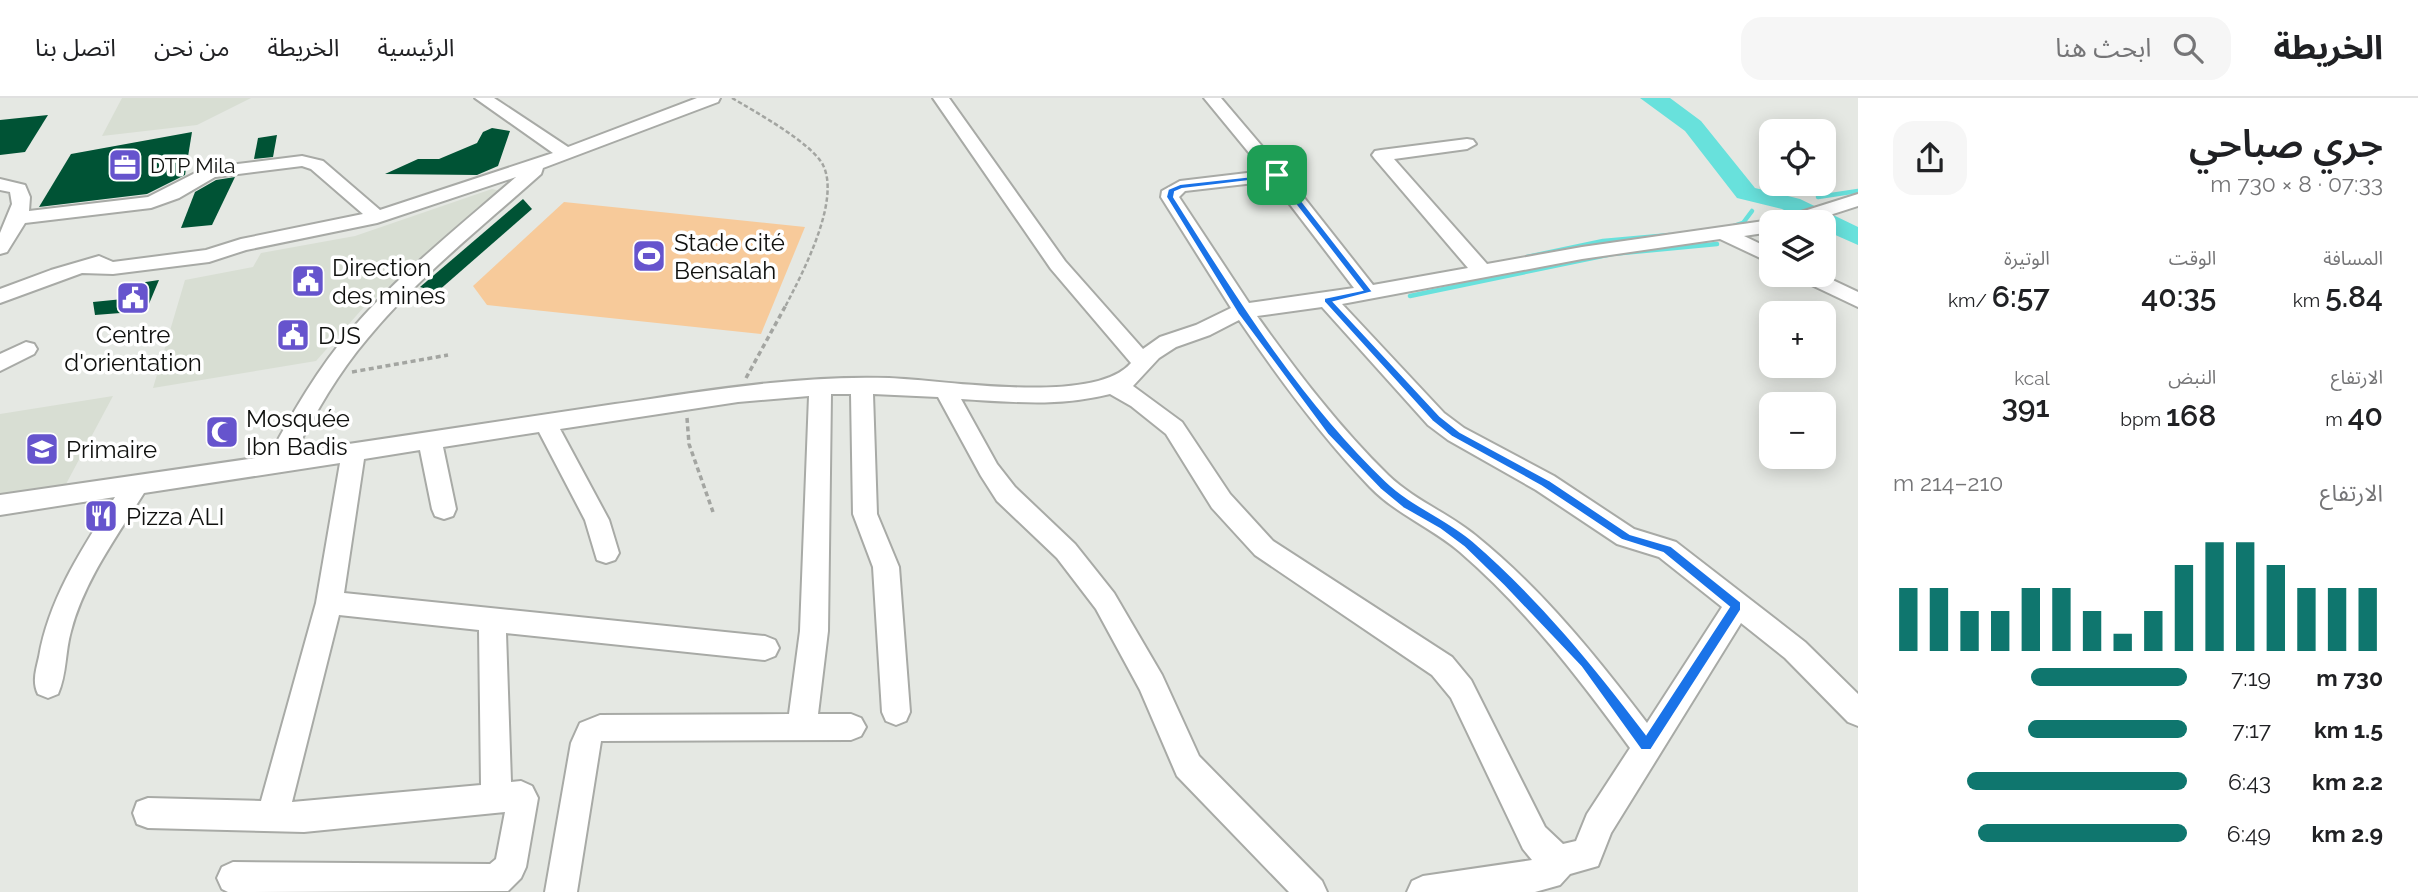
<!DOCTYPE html>
<html lang="ar">
<head>
<meta charset="utf-8">
<style>
  body { margin:0; font-family:Raleway,"Noto Sans Arabic",sans-serif; background:#f6f6f6; color:#202124; direction:rtl; height:100vh; display:flex; flex-direction:column; font-size:26px; white-space:nowrap }
  * { box-sizing:border-box; margin:0 }
  p { font-size:23px; color:#757577 }
  .icon { flex:none; width:38px; height:38px; fill:none; stroke:currentColor; stroke-width:2; stroke-linecap:round; stroke-linejoin:round }
  .map { position:relative; flex:1; overflow:hidden; direction:ltr }
  .sheet { display:flex; flex-direction:column; background:#fff; width:560px }
  .sheet>* { flex:none }
  .controls { position:absolute; left:1759px; top:21px; display:grid; gap:14px }
  .controls a { display:grid; place-items:center; width:77px; height:77px; border-radius:14px; background:#fff; box-shadow:0 4px 18px #0003; font-size:35px }
  .pin { position:absolute; display:grid; place-items:center; width:60px; height:60px; color:#fff; margin:-30px; border-radius:14px; box-shadow:0 4px 10px #0006 }
  .round { display:grid; place-items:center; flex:none; width:74px; height:74px; border-radius:21px; background:#f6f6f6 }
  .headline { display:flex; align-items:center; justify-content:space-between; height:119px; padding:0 35px }
  h1 { font-size:38px; font-weight:600; line-height:52px }
  .figures { display:grid; grid-template-columns:repeat(3,1fr); gap:10px; height:119px; padding:7px 35px }
  .figures div { display:grid; align-content:center }
  .figures b { font-size:30px; font-weight:600 }
  .figures small { font-size:19px; font-weight:400 }
  .figures p { font-size:19px }
  .chart { height:196px; padding:14px 35px }
  .chart p { display:flex; justify-content:space-between }
  .chart svg { width:100%; height:126px; margin-top:7px; stroke:#0f766e; stroke-width:6 }
  ul { padding:0 35px; list-style:none; font-size:23px }
  li { display:grid; grid-template-columns:112px 84px 1fr; align-items:center; height:52px }
  li i { height:18px; border-radius:9px; background:#0f766e }
  header { display:flex; align-items:center; gap:42px; box-sizing:border-box; height:98px; padding:0 35px; background:#fff; border-bottom:2px solid #e0e0e0 }
  header strong { font-size:33px }
  nav { display:flex; gap:38px; margin-inline-start:auto; font-size:24px }
  .search { width:490px; height:63px; background:#f6f6f6; display:flex; align-items:center; gap:18px; box-sizing:border-box; padding:0 24px; border-radius:21px; color:#757577; font-size:26px }
  main { display:flex; flex:1; min-height:0 }
  .map>svg:first-child { display:block }
  .built { fill:#d8ded3 }
  .green { fill:#f7ca9a }
  .lines { fill:none; stroke-linecap:round; stroke-linejoin:round }
  .stream { stroke:#68e1dc; stroke-width:4.5 }
  .river { fill:#68e1dc; fill-rule:evenodd }
  .building { fill:#005335 }
  .minor-casing { stroke:#a8aaa6; stroke-width:4 }
  .path-far1 { stroke:#a3a5a1; stroke-width:2.5; stroke-dasharray:4.5 2.5; stroke-linecap:butt }
  .path { stroke:#a3a5a1; stroke-width:3.5; stroke-dasharray:5 3.5; stroke-linecap:butt }
  .minor { fill:#fff; fill-rule:evenodd }
  .route { fill:#1a73e8; stroke:#fff; stroke-width:2; fill-rule:evenodd }
  .labels { text-anchor:middle; dominant-baseline:central; stroke-width:7; stroke-linejoin:round; paint-order:stroke }
  .far-poi-label { font-size:21px; fill:#10110f; stroke:#fff; text-anchor:start }
  .poi-label { font-size:24px; fill:#10110f; stroke:#fff; text-anchor:start }
</style>
</head>
<body>
<header>
<strong>الخريطة</strong>
<div class="search"><svg class="icon" aria-label="search" viewBox="0 0 24 24"><circle cx="10" cy="10" r="6"/><path d="M15 15l6 6"/></svg>ابحث هنا</div>
<nav><a>الرئيسية</a><a>الخريطة</a><a>من نحن</a><a>اتصل بنا</a></nav>
</header>
<main>
<section class="sheet">
<div class="headline"><div><h1>جري صباحي</h1><p>07:33 · 8 × 730 m</p></div><a class="round"><svg class="icon" aria-label="share" viewBox="0 0 24 24"><path d="M12 15V3M7 8l5-5 5 5M5 13v7h14v-7"/></svg></a></div>
<div class="figures">
<div><p>المسافة</p><b>5.84<small> km</small></b></div>
<div><p>الوقت</p><b>40:35</b></div>
<div><p>الوتيرة</p><b>6:57<small> /km</small></b></div>
</div>
<div class="figures">
<div><p>الارتفاع</p><b>40<small> m</small></b></div>
<div><p>النبض</p><b>168<small> bpm</small></b></div>
<div><p>kcal</p><b>391</b></div>
</div>
<div class="chart"><p><span>الارتفاع</span>210–214 m</p>
<svg viewBox="0 0 160 44" preserveAspectRatio="none"><path d="M5 44V22M15 44V22M25 44V30M35 44V30M45 44V22M55 44V22M65 44V30M75 44V38M85 44V30M95 44V14M105 44V6M115 44V6M125 44V14M135 44V22M145 44V22M155 44V22"/></svg>
</div>
<ul>
<li><b>730 m</b>7:19<i style="width:53%"></i></li>
<li><b>1.5 km</b>7:17<i style="width:54%"></i></li>
<li><b>2.2 km</b>6:43<i style="width:75%"></i></li>
<li><b>2.9 km</b>6:49<i style="width:71%"></i></li>
</ul>
</section>
<div class="map">
<svg width="1858" height="794" viewBox="0 0 1858 794">
  <rect width="100%" height="100%" fill="#e5e8e3"/>
  <g class="built">
    <path d="M122 0H251L197 27 102 38Z"/>
    <path d="M492 91 505 94 364 209 316 263 153 290 185 182 253 169 261 155 355 138Z"/>
    <path d="M113 298 66 386 44 394 0 400V316Z"/>
  </g>
  <path class="green" d="M564 104 805 129 761 236 487 207 473 188Z"/>
  <g class="lines">
    <g class="stream">
      <path d="M1818 99 1858 93"/>
      <path d="M1731 129 1743 125 1752 113"/>
      <path d="M1527 159 1603 143 1670 137"/>
      <path d="M1410 198 1612 156 1717 146"/>
    </g>
    <path class="river" d="M1640 0H1670L1701 23 1755 90 1800 101 1858 129V147L1824 132V124H1808L1782 111 1737 100 1685 33Z"/>
  </g>
  <g class="building">
    <path d="M48 17 25 54 0 57V22Z"/>
    <path d="M492 30 510 33 498 68 477 77 385 76 418 61H439L477 45 483 34Z"/>
    <path d="M192 34 185 77 147 96 39 109 71 56Z"/>
    <path d="M277 37 273 59 254 61 258 40Z"/>
    <path d="M235 79 212 127 181 130 195 94 216 82Z"/>
    <path d="M523 101 532 111 437 194 420 189Z"/>
    <path d="M159 182 146 213 95 217 93 204 133 200 139 185Z"/>
  </g>
  <g class="lines">
    <defs>
      <g id="minor">
        <path d="M475 0H494L568 49 697 0H720L718 4 543 70 541 76C482 129 418 179 367 241 338 275 316 314 295 354 402 338 508 322 615 306 706 293 797 277 889 280 944 282 1094 308 1131 265L1051 171 933 0H949L1065 163 1143 251 1160 239 1196 227 1231 210 1161 99 1162 93 1180 83 1264 73 1204 0H1221L1283 73 1373 187 1468 170 1375 61 1372 57 1375 53 1381 52 1467 41 1473 42 1476 46 1467 51 1394 61 1487 166 1582 149 1771 122 1778 124H1771V134L1744 138 1771 151V165L1720 141 1582 161 1342 206 1444 315 1464 330 1554 378 1634 431 1676 444 1805 544 1858 596V628L1848 624 1785 560 1741 525 1611 735 1598 768 1570 776 1560 787 1535 794H1407L1412 783 1423 778 1532 762 1523 751 1451 600 1432 577 1255 457 1212 410 1166 336 1131 308 1110 296C1058 309 1014 304 961 301L997 366 1015 389 1075 446 1114 495 1162 577 1199 658 1322 783 1327 794H1289L1177 678 1140 592 1096 511 1057 460 997 403 981 378 938 299 873 296 877 416 899 469 910 614 906 623 896 627 886 623 882 614 873 469 853 416 851 296H831L828 533 818 616H851L861 620 866 629 861 638 851 642 601 643 577 794H545L571 645 580 625 600 617 789 616 800 533 809 298 738 304 560 331 609 422 619 455 615 462 606 465 597 462 585 422 539 334 443 349 456 411 453 418 444 421 435 418 432 411 420 352 364 361 344 495 765 538 775 542 779 550 775 558 765 562 506 535 511 684 521 683 532 688 538 700 526 769 521 780 508 793 228 794 222 791 217 780 222 769 233 764 490 766 496 761 505 714 304 734 148 730 137 726 133 715 137 704 148 700 261 703 316 505 340 365 144 395C117 438 84 483 71 533 65 553 67 576 58 596L48 600 38 596C32 584 36 572 39 559 49 500 83 449 115 399L0 417V397L269 358C293 314 318 270 351 232 400 175 460 128 516 79L377 125 246 152 209 164 113 176 82 175 0 205V191L51 172 99 158 113 164 206 152 241 141 363 116 311 71 302 68 215 79 179 100 151 110 25 125 7 154 0 156V135L12 106 10 94 0 92V81L25 87 30 99 29 113 148 99 205 70 302 58 323 63 380 112 553 55ZM1272 83 1354 190 1249 205 1179 99 1185 93ZM1322 209 1428 327 1448 342 1536 392 1617 446 1659 459 1722 509 1647 625C1596 558 1541 490 1475 437 1448 415 1414 402 1388 377 1339 329 1297 274 1257 218ZM1239 222C1279 281 1321 338 1370 389 1396 416 1432 430 1460 454 1526 511 1579 580 1630 650L1587 716 1576 743 1563 746 1545 729 1471 582 1452 559 1273 443 1230 396 1182 324 1133 288 1159 260 1176 249 1210 237ZM339 517 479 532 481 687 292 704Z"/>
        <path d="M1858 96V108L1808 124H1779L1782 120Z"/>
        <path d="M1796 177H1822L1858 194V209L1799 181Z"/>
        <path d="M26 244 34 246 37 251 34 256 0 273V256Z"/>
      </g>
    </defs>
    <use href="#minor" class="minor-casing"/>
    <path class="path-far1" d="M732 0C754 13 812 45 823 67 841 103 802 176 785 209"/>
    <g class="path">
      <path d="M352 274 448 257"/>
      <path d="M746 280 786 207"/>
      <path d="M687 320 689 346 713 414"/>
    </g>
    <use href="#minor" class="minor"/>
  </g>
  <path class="route" d="M1280 75 1373 194 1334 204 1440 318 1460 334 1549 382 1630 436 1671 448 1741 504V512L1651 652H1641L1581 569 1504 488 1464 449 1440 431 1403 410 1380 391 1328 337 1238 216 1166 99 1168 91 1180 86ZM1275 80 1362 192 1324 200V204L1432 323 1452 339 1541 388 1622 442 1663 455 1729 509 1646 636C1594 567 1539 500 1473 443 1446 420 1412 408 1386 383 1300 301 1237 199 1174 99L1175 94 1182 91Z"/>
  <defs>
    <symbol id="office-square" viewBox="-11 -11 22 22"><rect x="-9" y="-9" width="18" height="18" rx="4" fill="#6654cd" stroke="#fff"/><path d="M-6-3h4V-5.5h4V-3h4V5H-6ZM-1-4.5V-3h2v-1.5ZM-6 0V1H6V0Z" fill="#fff"/></symbol>
    <symbol id="stadium-square" viewBox="-11 -11 22 22"><rect x="-9" y="-9" width="18" height="18" rx="4" fill="#6654cd" stroke="#fff"/><path d="M0-5a6.5 5 0 1 0 0 10a6.5 5 0 1 0 0-10ZM-3.5-1.8h7v3.6h-7Z" fill="#fff"/></symbol>
    <symbol id="civic-square" viewBox="-11 -11 22 22"><rect x="-9" y="-9" width="18" height="18" rx="4" fill="#6654cd" stroke="#fff"/><path d="M-.6-6.5H3V-4.5H.6V-3L4-1V1h2V6H-6V1h2V-1L-.6-3ZM-1.2 2.5V6h2.4V2.5Z" fill="#fff"/></symbol>
    <symbol id="mosque-square" viewBox="-11 -11 22 22"><rect x="-9" y="-9" width="18" height="18" rx="4" fill="#6654cd" stroke="#fff"/><path d="M3.5-4.9A6 6 0 1 0 3.5 4.9A5 5 0 1 1 3.5-4.9Z" fill="#fff"/></symbol>
    <symbol id="school-square" viewBox="-11 -11 22 22"><rect x="-9" y="-9" width="18" height="18" rx="4" fill="#6654cd" stroke="#fff"/><path d="M0-5L7-2L0 1L-7-2ZM-4 1L0 2.5L4 1V4Q0 6-4 4Z" fill="#fff"/></symbol>
    <symbol id="restaurant-square" viewBox="-11 -11 22 22"><rect x="-9" y="-9" width="18" height="18" rx="4" fill="#6654cd" stroke="#fff"/><path d="M-5-6h1v4h1v-4h1v4h1v-4h1v5L-1.5 .5V6h-2V.5L-5-1ZM5-6V6H3V1.5H1.5Q1.5-4 5-6Z" fill="#fff"/></symbol>
  </defs>
  <g fill-rule="evenodd">
    <use href="#office-square" x="106" y="48" width="38" height="38"/>
    <use href="#stadium-square" x="630" y="139" width="38" height="38"/>
    <use href="#civic-square" x="289" y="164" width="38" height="38"/>
    <use href="#civic-square" x="114" y="181" width="38" height="38"/>
    <use href="#civic-square" x="274" y="218" width="38" height="38"/>
    <use href="#mosque-square" x="203" y="315" width="38" height="38"/>
    <use href="#school-square" x="23" y="332" width="38" height="38"/>
    <use href="#restaurant-square" x="82" y="399" width="38" height="38"/>
  </g>
  <g class="labels">
    <g class="far-poi-label">
      <text x="150" y="67">DTP Mila</text>
    </g>
    <g class="poi-label">
      <text x="674" y="144">Stade cité<tspan x="674" dy="28">Bensalah</tspan></text>
      <text x="332" y="169">Direction<tspan x="332" dy="28">des mines</tspan></text>
      <text x="133" y="236" text-anchor="middle">Centre<tspan x="133" dy="28">d'orientation</tspan></text>
      <text x="318" y="237">DJS</text>
      <text x="246" y="320">Mosquée<tspan x="246" dy="28">Ibn Badis</tspan></text>
      <text x="66" y="351">Primaire</text>
      <text x="126" y="418">Pizza ALI</text>
    </g>
  </g>
</svg>
<div class="controls">
<a><svg class="icon" aria-label="locate" viewBox="0 0 24 24"><circle cx="12" cy="12" r="6"/><path d="M12 2v4M12 18v4M2 12h4M18 12h4"/></svg></a>
<a><svg class="icon" aria-label="layers" viewBox="0 0 24 24"><path d="M12 4l9 5-9 5-9-5zM3 14l9 5 9-5"/></svg></a>
<a>+</a>
<a>−</a>
</div>
<div class="pin" style="left:1277px;top:77px;background:#1e9e55"><svg class="icon" aria-label="arrive" viewBox="0 0 24 24"><path d="M6 21V4h12l-3 4 3 4H6"/></svg></div>
</div>
</main>
</body>
</html>
